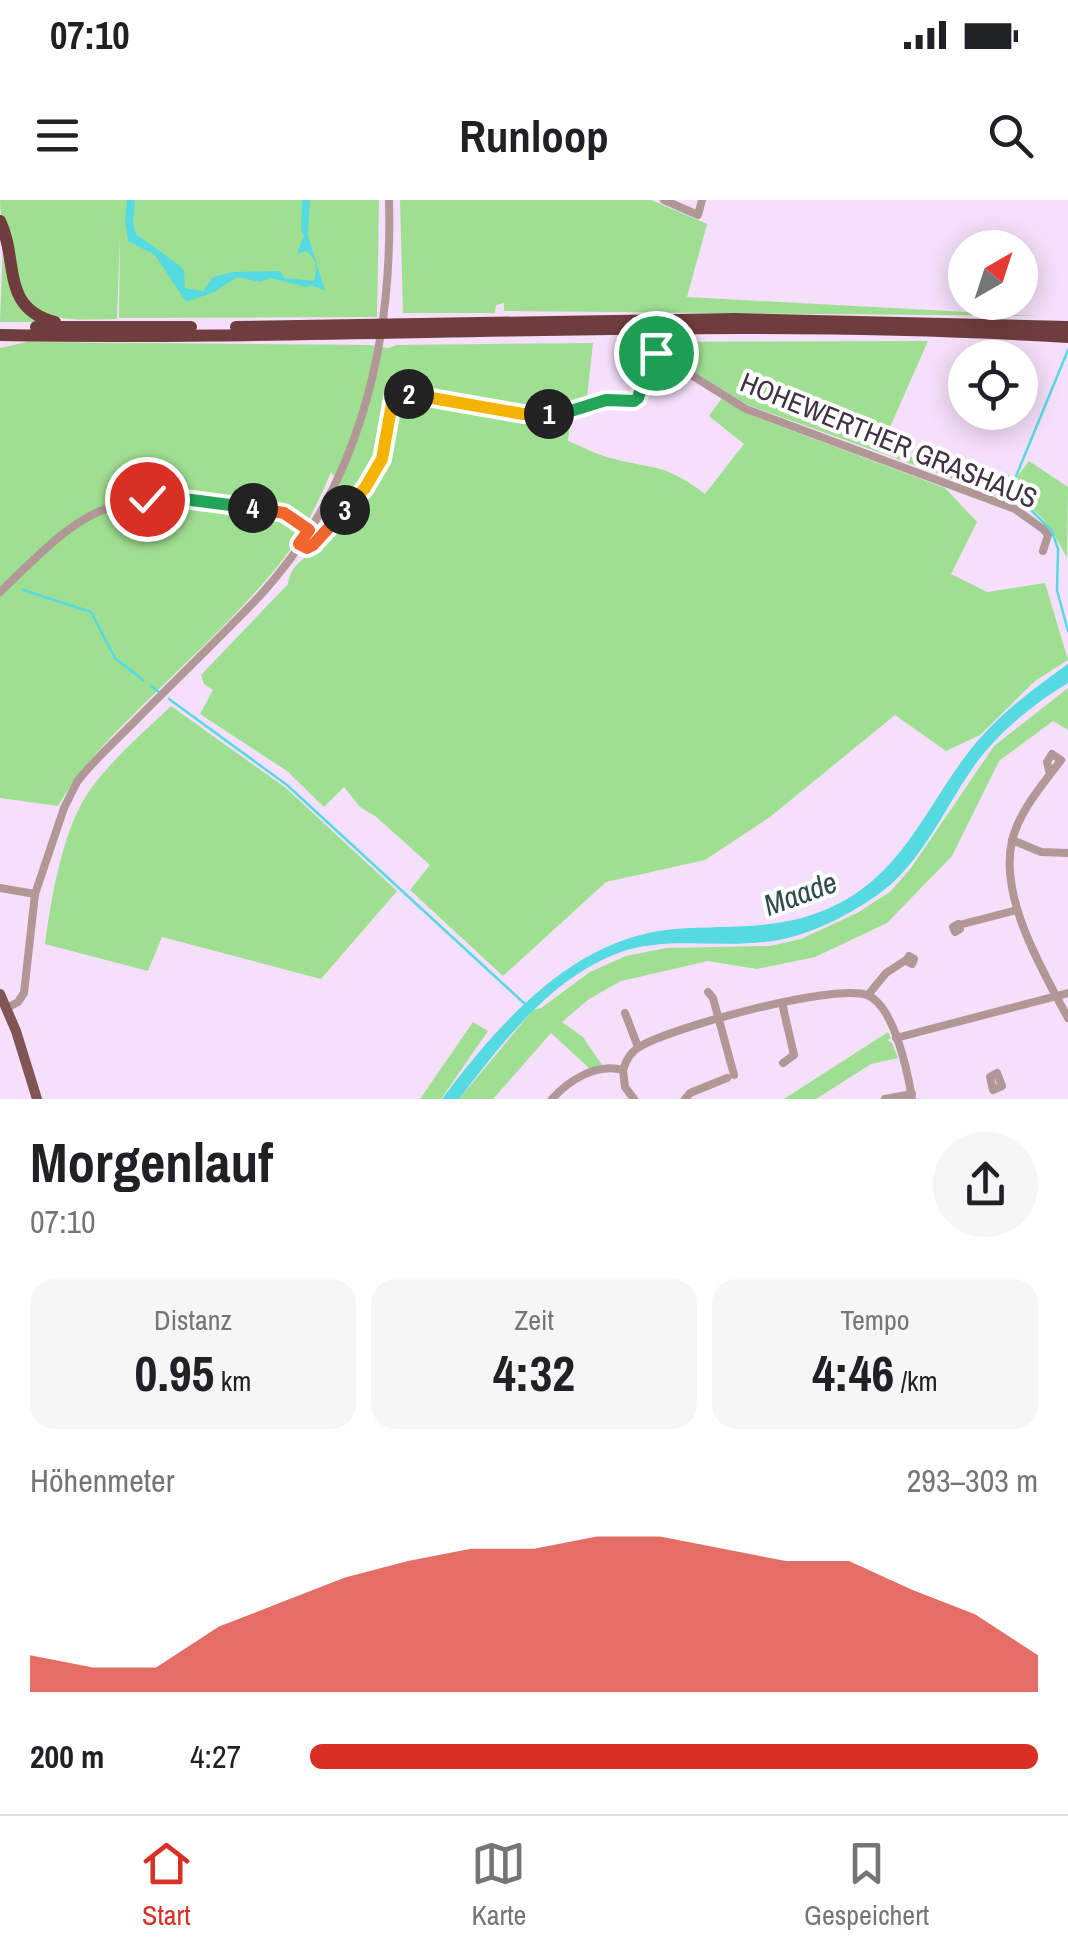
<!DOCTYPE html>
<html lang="de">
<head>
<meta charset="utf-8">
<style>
  body { margin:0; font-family:"Archivo Narrow",sans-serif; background:#f6f6f6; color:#202124; height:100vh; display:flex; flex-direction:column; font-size:38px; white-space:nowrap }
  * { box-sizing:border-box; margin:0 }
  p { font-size:32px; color:#757577 }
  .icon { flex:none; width:55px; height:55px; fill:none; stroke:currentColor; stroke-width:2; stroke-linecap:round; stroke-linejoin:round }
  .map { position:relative; height:899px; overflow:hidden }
  .panel { display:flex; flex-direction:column; background:#fff; flex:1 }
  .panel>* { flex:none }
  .needle { width:65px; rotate:39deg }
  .fabs { position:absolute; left:948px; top:30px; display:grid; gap:20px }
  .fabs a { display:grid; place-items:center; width:90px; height:90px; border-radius:50%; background:#fff; box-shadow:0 5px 25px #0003; font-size:50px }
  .pin { position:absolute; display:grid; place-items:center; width:85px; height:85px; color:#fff; margin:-42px; border:5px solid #fff; border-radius:50%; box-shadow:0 2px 10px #0007 }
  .km { position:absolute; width:50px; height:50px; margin:-25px; border-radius:50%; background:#222; color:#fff; font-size:28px; line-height:50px; text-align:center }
  .round { display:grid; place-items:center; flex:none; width:105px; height:105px; border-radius:52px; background:#f6f6f6 }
  .head { display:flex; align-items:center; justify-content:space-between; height:170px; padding:0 30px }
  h1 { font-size:55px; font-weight:700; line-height:75px }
  .metrics { display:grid; grid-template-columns:repeat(3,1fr); gap:15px; height:170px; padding:10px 30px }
  .metrics div { display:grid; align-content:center; border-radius:25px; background:#f6f6f6; text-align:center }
  .metrics b { font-size:50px; font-weight:700 }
  .metrics small { font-size:28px; font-weight:400 }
  .metrics p { font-size:28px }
  .chart { height:280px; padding:20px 30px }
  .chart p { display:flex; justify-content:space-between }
  .chart svg { width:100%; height:180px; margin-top:10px; fill:#d93025; opacity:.7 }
  ul { padding:0 30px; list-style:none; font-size:32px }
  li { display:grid; grid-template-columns:160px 120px 1fr; align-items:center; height:75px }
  li i { height:25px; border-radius:12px; background:#d93025 }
  .status { display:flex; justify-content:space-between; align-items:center; height:70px; padding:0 50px; background:#fff; direction:ltr }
  .status svg { height:28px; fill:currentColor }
  header { display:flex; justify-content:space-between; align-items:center; height:130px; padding:0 30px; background:#fff; font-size:45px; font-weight:700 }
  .tabs { display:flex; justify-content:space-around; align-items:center; height:140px; border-top:2px solid #e0e0e0; background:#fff; font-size:28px; color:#757577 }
  .tabs a { display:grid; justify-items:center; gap:5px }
  .tabs .selected { color:#d93025 }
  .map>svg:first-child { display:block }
  .green { fill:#9fdf91 }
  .water { fill:#56dae1 }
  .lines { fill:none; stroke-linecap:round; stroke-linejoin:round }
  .stream { stroke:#56dae1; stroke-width:2.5 }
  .minor { stroke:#b29797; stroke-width:8 }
  .major { stroke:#825555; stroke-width:10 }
  .highway { stroke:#703d3e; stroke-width:12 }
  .split-1-casing { stroke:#fff; stroke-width:20 }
  .split-2-casing { stroke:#fff; stroke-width:20 }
  .split-3-casing { stroke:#fff; stroke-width:20 }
  .split-4-casing { stroke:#fff; stroke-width:20 }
  .split-5-casing { stroke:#fff; stroke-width:20 }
  .split-1 { stroke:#22a559; stroke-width:12 }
  .split-2 { stroke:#f5b400; stroke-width:12 }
  .split-3 { stroke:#f5b400; stroke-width:12 }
  .split-4 { stroke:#f0652b; stroke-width:12 }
  .split-5 { stroke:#22a559; stroke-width:12 }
  .labels { text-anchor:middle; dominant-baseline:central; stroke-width:8; stroke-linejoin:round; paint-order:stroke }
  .street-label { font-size:28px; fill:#403244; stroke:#fff }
  .water-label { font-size:30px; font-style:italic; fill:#2f4c4d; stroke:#fff }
</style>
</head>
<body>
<div class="status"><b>07:10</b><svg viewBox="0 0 49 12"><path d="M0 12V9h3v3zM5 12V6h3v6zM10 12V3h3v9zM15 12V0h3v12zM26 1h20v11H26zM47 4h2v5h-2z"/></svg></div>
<header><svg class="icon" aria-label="menu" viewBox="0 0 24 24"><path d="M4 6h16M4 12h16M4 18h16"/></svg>Runloop<svg class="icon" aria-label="search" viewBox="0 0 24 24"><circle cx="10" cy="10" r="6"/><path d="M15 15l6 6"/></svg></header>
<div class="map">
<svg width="1068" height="899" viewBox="0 0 1068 899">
  <rect width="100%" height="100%" fill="#f5dffa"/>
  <g class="green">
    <path d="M0 0H379L377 117 119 118 120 35 117 119C52 120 29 125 10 55 6 36 0 19 0 0Z"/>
    <path d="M400 0H651L707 24 687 97 1040 116 504 111V103L496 105 495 113H403Z"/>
    <path d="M3 44C11 90 8 91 44 122H0Z"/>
    <path d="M928 141 883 243 935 269 1010 275 1000 296 748 205 663 153 662 142Z"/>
    <path d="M27 142 371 145 388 148 397 145 593 143 587 197C523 226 455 190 390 188L398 199 396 209 409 211 412 198 523 217 571 215 568 241C583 247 599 256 614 259 659 270 665 264 705 294L744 244 709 216 722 198 750 215 945 288 977 322 951 374 987 392 1045 383 1068 460 1035 481 980 535 946 551 895 515 770 617 705 660 606 682 503 776 410 690 430 665 375 616 360 607 344 587 324 607 287 571 200 514 213 490 204 484 201 475 288 384C291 360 312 357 324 340L318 329 341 286 331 272C319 300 306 329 287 354 247 407 195 453 148 500 115 533 81 565 58 606L0 598V148Z"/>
    <path d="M1029 261 1068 287 1067 358C1052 328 1037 303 1003 295Z"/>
    <path d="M1068 488V530L1053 521 999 561 952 656 887 723 815 757 757 769 708 761 621 781 589 799 562 822 583 837 602 865 590 869 551 833 493 899H459L533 810 541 808 590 772 626 756 666 748 770 746 801 739 857 713 890 692 911 668 994 546Z"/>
    <path d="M171 506 286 588 397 691 321 779 162 737 148 771 45 744C51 699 63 627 90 590 113 558 143 533 171 506Z"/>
    <path d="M473 822 488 831 441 899H420Z"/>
    <path d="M888 832 891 838 887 840 892 843 898 858 871 864 816 899H784Z"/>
  </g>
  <g class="water">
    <path d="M127 0H135L133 23 136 34 180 66 184 71 185 88 203 91 213 77 233 72 280 71 284 78 314 81C317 68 318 60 306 51L298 54V51L304 35 301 31 302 0H310L308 36 325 90 310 85 306 87 270 78 260 82 238 77 214 92 186 102 155 55 128 41 125 19Z"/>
    <path d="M1068 464V483C1033 504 995 535 972 569 943 611 920 666 876 696 844 718 804 738 765 742 717 748 667 736 621 752 550 778 503 842 459 899H442C500 822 573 738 674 729 740 724 792 733 852 696 912 658 935 589 981 537 1006 509 1037 486 1068 464Z"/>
  </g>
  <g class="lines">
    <g class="stream">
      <path d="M1012 286 1068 150"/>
      <path d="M1017 296 1052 331 1058 349 1057 390 1068 431"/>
      <path d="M23 390 91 412 115 458 143 480"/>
      <path d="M151 486 159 492"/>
      <path d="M169 499 287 585 525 804"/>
    </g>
    <g class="minor">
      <path d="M664 0 698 15 702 0"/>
      <path d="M299 344 307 348 313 345C334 316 365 296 380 263 389 243 382 210 398 194L523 214H561L606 200 634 201 638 198 651 156 656 153 746 209 1015 309 1043 329 1048 335 1043 351"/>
      <path d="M0 392C78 317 100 289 214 303 254 308 275 307 309 329"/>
      <path d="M1050 574 1047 562 1052 554 1061 560C1043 584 1019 611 1012 641 999 697 1042 770 1068 818"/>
      <path d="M1012 640 1041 652 1068 653"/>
      <path d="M0 688 35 694"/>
      <path d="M958 724 960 729 955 732 953 727Z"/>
      <path d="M959 725 1017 710"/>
      <path d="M909 756 914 759 912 764 906 761Z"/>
      <path d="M708 792 713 798 734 875"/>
      <path d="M868 795 886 773 906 760"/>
      <path d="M782 803 794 855 783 863"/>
      <path d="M7 808 18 802 24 793 35 694 64 608 77 582C95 558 119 538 140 516 178 478 216 441 254 402 358 293 393 147 389 0"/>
      <path d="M625 813 638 847"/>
      <path d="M896 838 1068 793"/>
      <path d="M623 870C626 860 631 851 641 846 673 827 834 783 867 795 894 805 908 873 912 899"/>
      <path d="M623 870 625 887 634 899"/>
      <path d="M997 873 1002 886 993 890 990 877Z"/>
      <path d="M552 899C569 880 596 863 623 870"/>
      <path d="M685 899 690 893 727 878"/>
      <path d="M885 899 912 894"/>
    </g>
    <path class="major" d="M0 794 16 831 37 899"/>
    <g class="highway">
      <path d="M0 21C19 60 0 108 55 122"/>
      <path d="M36 127H191"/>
      <path d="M236 127 735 119 1068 127"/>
      <path d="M0 135C356 141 713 115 1068 137"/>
    </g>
  </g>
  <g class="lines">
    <defs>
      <path id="split-1" d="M549 214H561L606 200 634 201 638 198 651 156 656 153"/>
      <path id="split-2" d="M409 194 523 214H549"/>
      <path id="split-3" d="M345 310 365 288 382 259 393 198 398 194H409"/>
      <path id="split-4" d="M253 308 284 313 309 330 299 344 307 348 313 345 345 310"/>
      <path id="split-5" d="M147 299 176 298 253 308"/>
    </defs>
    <use href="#split-1" class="split-1-casing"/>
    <use href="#split-2" class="split-2-casing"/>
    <use href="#split-3" class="split-3-casing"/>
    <use href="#split-4" class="split-4-casing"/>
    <use href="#split-5" class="split-5-casing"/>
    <use href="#split-1" class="split-1"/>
    <use href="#split-2" class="split-2"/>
    <use href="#split-3" class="split-3"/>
    <use href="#split-4" class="split-4"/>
    <use href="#split-5" class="split-5"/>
  </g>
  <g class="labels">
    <g class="street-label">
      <text transform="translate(889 240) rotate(22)">HOHEWERTHER GRASHAUS</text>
    </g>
    <g class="water-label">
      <text transform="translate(800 693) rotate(-20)">Maade</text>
    </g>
  </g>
</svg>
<div class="fabs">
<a><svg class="needle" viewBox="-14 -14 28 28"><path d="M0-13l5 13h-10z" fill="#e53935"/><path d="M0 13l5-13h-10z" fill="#757577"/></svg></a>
<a><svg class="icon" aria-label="locate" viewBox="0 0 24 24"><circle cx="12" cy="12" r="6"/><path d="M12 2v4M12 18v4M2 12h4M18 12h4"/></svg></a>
</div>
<div class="pin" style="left:656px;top:153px;background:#1e9e55"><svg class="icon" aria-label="arrive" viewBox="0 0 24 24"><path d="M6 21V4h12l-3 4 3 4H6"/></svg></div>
<div class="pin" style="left:147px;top:299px;background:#d93025"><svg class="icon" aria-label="check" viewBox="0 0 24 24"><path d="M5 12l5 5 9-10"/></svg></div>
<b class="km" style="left:549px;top:214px">1</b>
<b class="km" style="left:409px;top:194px">2</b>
<b class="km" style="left:345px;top:310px">3</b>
<b class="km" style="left:253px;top:308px">4</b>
</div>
<section class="panel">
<div class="head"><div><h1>Morgenlauf</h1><p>07:10</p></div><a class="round"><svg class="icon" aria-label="share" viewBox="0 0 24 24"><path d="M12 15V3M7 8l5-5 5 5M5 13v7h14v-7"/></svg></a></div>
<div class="metrics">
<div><p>Distanz</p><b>0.95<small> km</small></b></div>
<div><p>Zeit</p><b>4:32</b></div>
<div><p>Tempo</p><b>4:46<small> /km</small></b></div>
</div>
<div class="chart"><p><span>Höhenmeter</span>293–303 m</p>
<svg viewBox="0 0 160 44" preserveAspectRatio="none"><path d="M0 44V35L10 38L20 38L30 28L40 22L50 16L60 12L70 9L80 9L90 6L100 6L110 9L120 12L130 12L140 19L150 25L160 35V44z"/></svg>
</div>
<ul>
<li><b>200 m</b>4:27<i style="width:100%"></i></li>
</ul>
</section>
<nav class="tabs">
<a class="selected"><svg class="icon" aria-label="home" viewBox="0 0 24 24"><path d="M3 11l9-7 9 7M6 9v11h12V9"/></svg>Start</a>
<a><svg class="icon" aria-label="map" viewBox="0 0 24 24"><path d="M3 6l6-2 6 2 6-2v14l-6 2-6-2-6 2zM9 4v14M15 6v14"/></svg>Karte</a>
<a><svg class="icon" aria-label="saved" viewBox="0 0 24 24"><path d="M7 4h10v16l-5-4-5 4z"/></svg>Gespeichert</a>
</nav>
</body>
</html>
